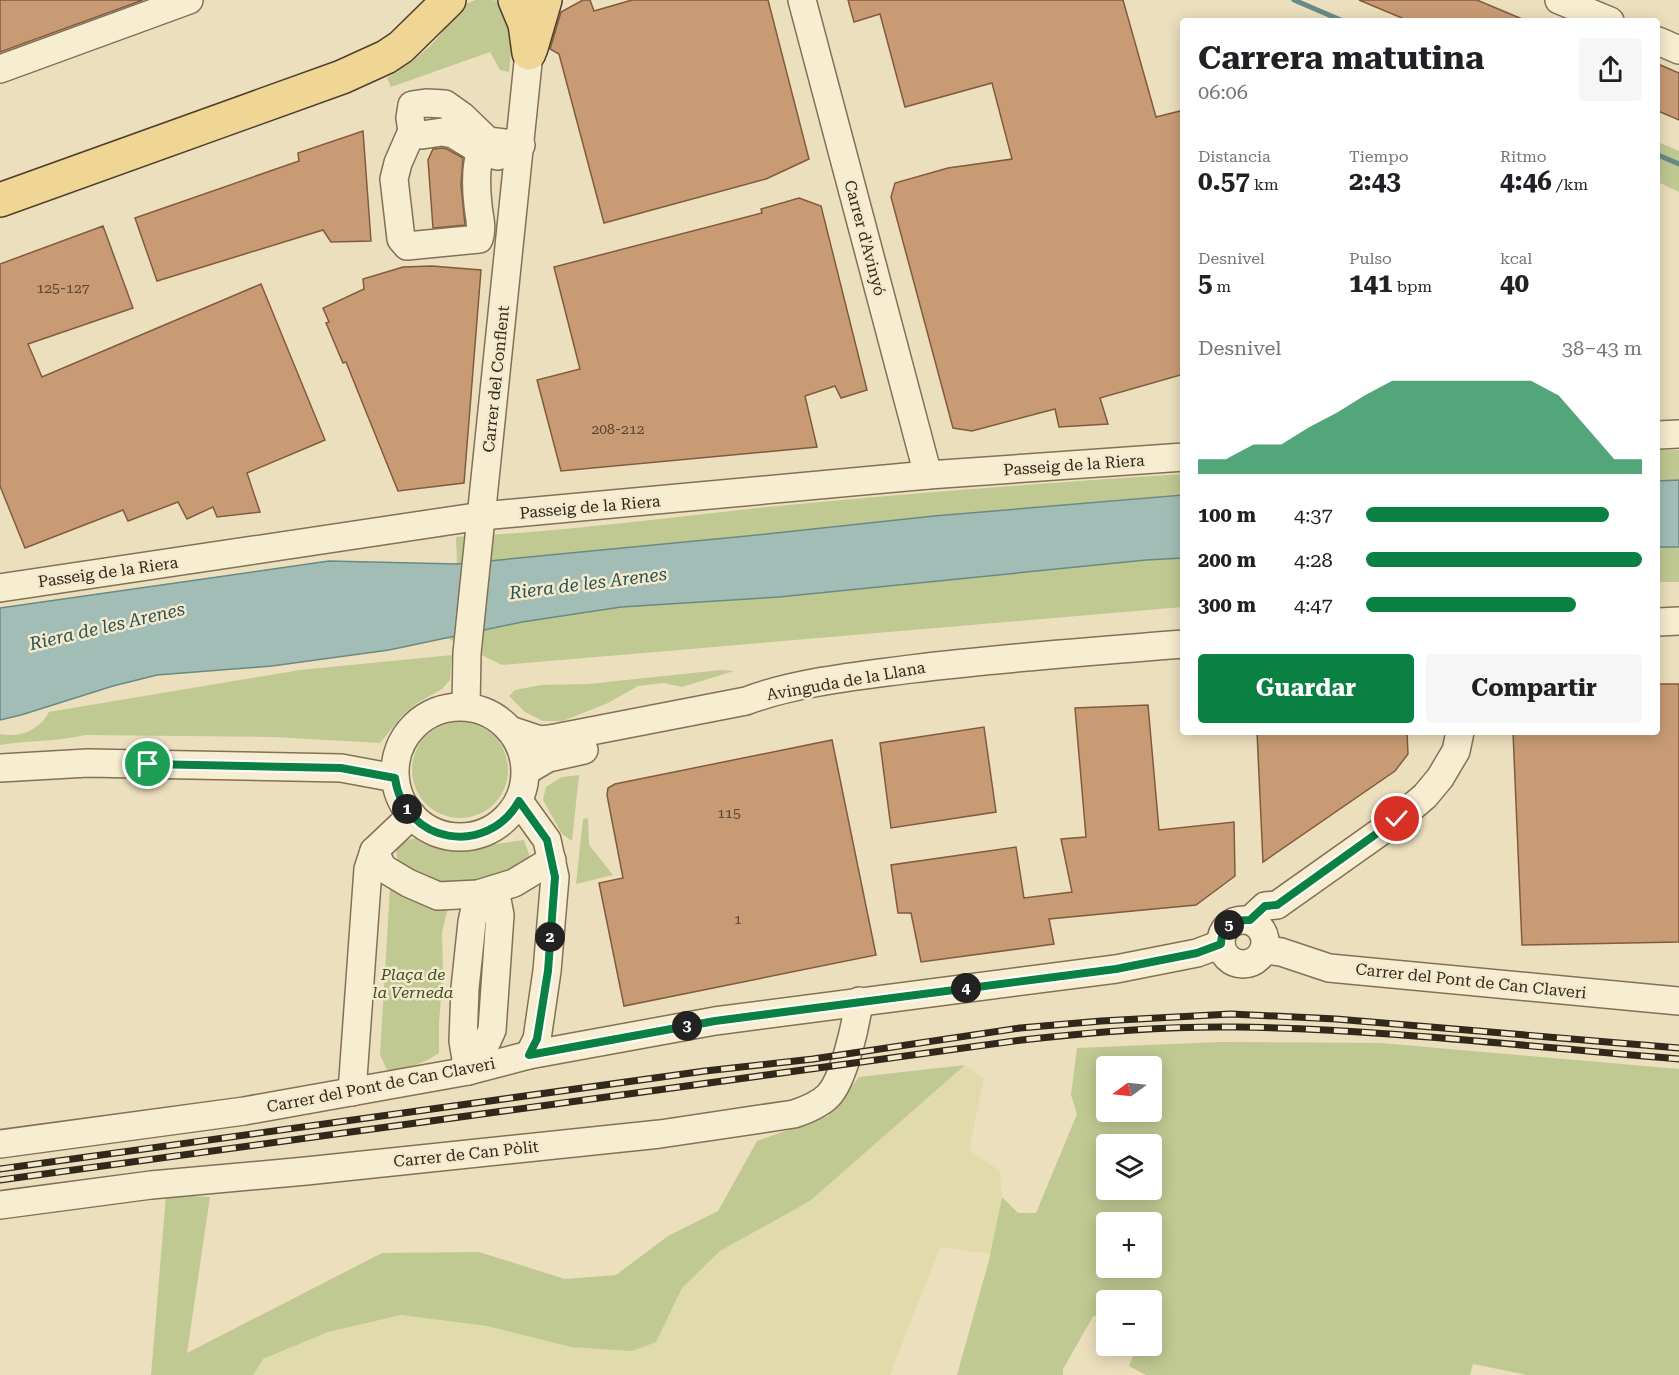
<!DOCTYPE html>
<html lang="es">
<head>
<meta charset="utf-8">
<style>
  body { margin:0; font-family:"Roboto Serif",serif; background:#f6f6f6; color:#202124; height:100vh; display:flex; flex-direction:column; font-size:22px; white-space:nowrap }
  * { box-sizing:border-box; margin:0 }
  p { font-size:20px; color:#757577 }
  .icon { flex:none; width:33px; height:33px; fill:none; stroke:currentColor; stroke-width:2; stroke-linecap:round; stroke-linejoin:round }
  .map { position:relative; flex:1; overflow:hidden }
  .drawer { position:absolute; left:1180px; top:18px; width:480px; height:717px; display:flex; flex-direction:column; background:#fff; border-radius:6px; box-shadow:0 3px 15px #0003 }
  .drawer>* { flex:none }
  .needle { width:39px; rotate:255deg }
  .tools { position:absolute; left:1096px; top:1056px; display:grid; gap:12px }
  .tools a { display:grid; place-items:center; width:66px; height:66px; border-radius:6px; background:#fff; box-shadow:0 3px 15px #0003; font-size:30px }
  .pin { position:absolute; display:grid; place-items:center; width:51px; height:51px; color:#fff; margin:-26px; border:3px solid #fff; border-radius:50%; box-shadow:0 2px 6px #0007 }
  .km { position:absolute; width:30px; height:30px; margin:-15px; border-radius:50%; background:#222; color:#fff; font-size:16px; line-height:30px; text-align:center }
  .round { display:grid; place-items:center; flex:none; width:63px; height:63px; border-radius:6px; background:#f6f6f6 }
  .headline { display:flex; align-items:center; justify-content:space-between; height:102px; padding:0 18px }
  h1 { font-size:33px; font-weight:700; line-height:45px }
  .stats { display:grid; grid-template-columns:repeat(3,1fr); gap:9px; height:102px; padding:6px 18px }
  .stats div { display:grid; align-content:center }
  .stats b { font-size:26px; font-weight:700 }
  .stats small { font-size:16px; font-weight:400 }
  .stats p { font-size:16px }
  .chart { height:168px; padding:12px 18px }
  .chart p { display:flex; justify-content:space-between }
  .chart svg { width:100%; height:108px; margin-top:6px; fill:#0b8043; opacity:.7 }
  .button { display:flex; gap:12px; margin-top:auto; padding:12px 18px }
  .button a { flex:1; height:69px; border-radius:6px; background:#0b8043; color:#fff; font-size:24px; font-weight:700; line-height:69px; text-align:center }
  .button a+a { background:#f6f6f6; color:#202124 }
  ul { padding:0 18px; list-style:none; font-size:20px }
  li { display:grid; grid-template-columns:96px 72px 1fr; align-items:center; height:45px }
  li i { height:15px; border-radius:8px; background:#0b8043 }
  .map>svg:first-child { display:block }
  .farmland { fill:#e1daab }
  .green { fill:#c0c992; fill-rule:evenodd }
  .water { fill:#a1bdb6; stroke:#698a83; stroke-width:1.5 }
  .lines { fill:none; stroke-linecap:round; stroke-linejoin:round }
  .stream { stroke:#698a83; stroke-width:5 }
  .building { fill:#c89b74; stroke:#815b3e; stroke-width:1.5 }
  .minor-casing { stroke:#837057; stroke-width:30 }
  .major-casing { stroke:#503e2c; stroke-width:36 }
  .minor { stroke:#f7edd0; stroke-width:27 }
  .major { stroke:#efd695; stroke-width:33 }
  .rail-casing { stroke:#32271b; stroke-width:7 }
  .rail { stroke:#f3eacd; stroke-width:4.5; stroke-dasharray:14; stroke-linecap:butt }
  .route-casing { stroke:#fff; stroke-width:12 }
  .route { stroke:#0b8043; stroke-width:8 }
  .labels { text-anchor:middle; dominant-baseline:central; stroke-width:5; stroke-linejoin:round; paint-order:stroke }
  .number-label { font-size:14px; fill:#584431 }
  .street-label { font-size:16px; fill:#32271b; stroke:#f3eacd }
  .park-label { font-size:16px; font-style:italic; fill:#414e23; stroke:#f3eacd }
  .water-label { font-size:18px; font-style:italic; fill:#2b5251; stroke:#f3eacd }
</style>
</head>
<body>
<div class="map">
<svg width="1679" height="1375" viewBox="0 0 1679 1375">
  <rect width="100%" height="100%" fill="#ebdfbd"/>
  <path class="farmland" d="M965 1065 984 1078 969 1150 1000 1171 1002 1197 991 1254 940 1247 890 1375H253L263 1359 328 1332 401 1315 487 1326 571 1347 656 1342 682 1288 720 1251 810 1201Z"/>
  <g class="green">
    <path d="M476 0H493L500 2 513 36 509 72 500 70 490 52 391 87 387 78C406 66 425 53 439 36 453 19 453 8 476 0Z"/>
    <path d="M1658 142 1679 151V192L1658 182Z"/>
    <path d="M1658 450H1679V480L1658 481Z"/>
    <path d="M1183 474V495L934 516 748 536 457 564 456 537C557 532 658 519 758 508 900 494 1042 483 1183 474Z"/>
    <rect x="1658" y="547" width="21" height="35"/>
    <path d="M1183 558V607L502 665 447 638 522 622 621 607 779 597 1146 560Z"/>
    <path d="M452 655 450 680 442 689 417 703 402 716 380 743 273 737 85 735C57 742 28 740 0 745V734C20 738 40 730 49 712L300 670Z"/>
    <path d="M721 670 734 671 682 687 664 683 638 686 608 703 563 721H543L525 712 509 696 515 690 541 685 588 684Z"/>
    <circle cx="460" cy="770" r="48"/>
    <path d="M579 775 572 841 562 834 543 800 546 787 562 777Z"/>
    <path d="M588 818 589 845 613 875 576 884 583 819Z"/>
    <path d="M417 838 437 846 474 847 524 840 531 860 523 871 458 888 412 875 398 863 396 849 407 840Z"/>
    <path d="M390 888 448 908 442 932 443 976 439 1022V1053C423 1064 407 1069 387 1070L380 1055Z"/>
    <path d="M1219 1042 1381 1043 1679 1069V1375H1527L1473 1364 1470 1375H1146L1129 1366 1136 1349 1131 1346H1152V1300H1107V1327L1094 1315 1063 1369V1375H957L989 1260 1002 1197 1018 1213H1036L1077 1114 1071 1095 1077 1048ZM1107 1066H1152V1112H1107ZM1107 1144H1152V1190H1107ZM1107 1222H1152V1268H1107Z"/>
    <path d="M965 1065 810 1201 720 1251 682 1288 656 1342 632 1351 571 1347 487 1326 401 1315 328 1332 263 1359 253 1375H151L166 1195 210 1197 187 1353 382 1253 479 1252 565 1279 616 1275 668 1236 718 1211 757 1141 828 1116 859 1077Z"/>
  </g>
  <g class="water">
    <path d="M1679 480V547H1658V481Z"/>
    <path d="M1183 495V558L1146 560 779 597 621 607 522 622 389 650 272 666 157 675 113 686 21 715 0 720V608L329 561 457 564 747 536 934 516Z"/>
  </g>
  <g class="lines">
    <g class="stream">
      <path d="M1294 0 1343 21"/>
      <path d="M1658 155 1679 164"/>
    </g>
  </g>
  <g class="building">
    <path d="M0 0H143L0 52Z"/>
    <path d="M583 0H590L594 11 632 0H768L809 159 766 179 604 223 559 54 550 49 561 12Z"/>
    <path d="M848 0H1123L1156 117 1184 110V374L1100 398 1108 424 1059 427 1055 409 972 431 953 428 891 197 895 183 948 168 1012 159 992 83 905 107 880 14 854 22Z"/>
    <path d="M1359 0H1477L1527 21H1409Z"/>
    <path d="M1658 64 1679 73V120L1658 111Z"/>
    <path d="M363 131 371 241 331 242 323 230 157 281 135 218 299 161 298 153Z"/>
    <path d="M442 148 447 149 463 158 461 185 465 225 433 228 428 160 433 149Z"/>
    <path d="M799 198 821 206 867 390 841 398 835 386 805 396 817 447 561 471 537 380 580 369 554 267 762 213 761 209Z"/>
    <path d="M103 226 133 308 28 344 42 377 261 284 325 440 247 473 260 512 217 517 213 507 187 519 178 502 128 521 123 510 25 548 0 486V264Z"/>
    <path d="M432 266 481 270 464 483 398 491 346 362 343 363 326 323 329 322 323 308 364 289 363 279 403 267Z"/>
    <path d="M1658 684H1679V942L1522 945 1513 732H1658Z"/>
    <path d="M1148 705 1159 830 1234 822 1235 876 1196 905 1049 919 1054 944 921 962 911 913H898L891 865 1016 847 1024 898 1072 892 1061 839 1086 837 1075 708Z"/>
    <path d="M984 727 996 812 891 828 880 743Z"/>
    <path d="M1257 732H1407L1408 754 1395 771 1263 862Z"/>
    <path d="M832 740 876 955 624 1006 599 883 623 878 607 795 608 788 615 784Z"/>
  </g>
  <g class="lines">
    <defs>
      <g id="minor">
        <path d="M802 0 928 475"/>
        <path d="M1559 0 1610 21"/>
        <path d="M1658 41 1679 50"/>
        <path d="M0 69 189 0"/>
        <path d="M412 131 398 163 394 179 401 239 407 246 479 239C483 227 479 217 478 205 476 187 475 167 481 151"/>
        <path d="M498 156 481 151 453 134 442 132 422 135 412 131 410 118 412 105 426 103 445 104 462 116 488 141 521 145"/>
        <path d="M1658 435 1679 434"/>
        <path d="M0 588 482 516 928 475 1184 457"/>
        <path d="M1658 622 1679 621"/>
        <path d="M466 706 467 653 529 53"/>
        <circle cx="460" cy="772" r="65"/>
        <path d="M513 731 540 740 550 739 746 701C796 682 859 676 911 669 1002 658 1093 651 1184 644"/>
        <path d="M0 768 88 763 341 768 395 778"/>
        <path d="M526 771 548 758 584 750"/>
        <path d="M519 801 547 840 555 877 547 971 537 1039 529 1055"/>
        <path d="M374 851 383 868 408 883 438 896 478 894 514 883 552 860"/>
        <path d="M478 894 472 922 465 988 463 1041 468 1071 482 1052 492 1030 500 915 495 889"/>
        <circle cx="1243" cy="942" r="22"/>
        <path d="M1250 920 1265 906 1277 905 1397 820 1425 796 1440 778 1456 751 1460 732"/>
        <path d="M1264 950 1281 952 1329 968 1679 1001"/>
        <path d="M352 1092 368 869 374 851 412 815"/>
        <path d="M0 1144 244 1111 468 1071 529 1055 715 1021 1116 969 1197 953 1221 944"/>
        <path d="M0 1205 151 1185 306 1171 660 1134 794 1114C806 1110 819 1105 828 1096 844 1080 856 1024 859 1001"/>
      </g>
      <g id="major">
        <path d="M515 0 525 24 529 53"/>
        <path d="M531 48 545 0"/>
        <path d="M0 200 342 77 386 57 401 47 449 0"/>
      </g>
    </defs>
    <use href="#minor" class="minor-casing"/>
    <use href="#major" class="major-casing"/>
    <use href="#minor" class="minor"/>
    <use href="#major" class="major"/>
    <defs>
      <g id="rail">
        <path d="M0 1169 705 1071 813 1059 1020 1028 1101 1021 1231 1014 1336 1019 1679 1048"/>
        <path d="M0 1180 1022 1040C1093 1032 1164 1026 1235 1027 1383 1029 1531 1047 1679 1059"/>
      </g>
    </defs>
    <use href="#rail" class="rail-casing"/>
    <use href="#rail" class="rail"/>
  </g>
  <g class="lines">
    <defs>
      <path id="route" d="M148 764 341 768 395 778C404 844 487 858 519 801L547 840 555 877 548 971 537 1039 529 1055 715 1021 1116 969 1197 953 1221 944C1221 926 1234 920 1250 920L1265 906 1277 905 1397 819"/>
    </defs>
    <use href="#route" class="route-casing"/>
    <use href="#route" class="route"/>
  </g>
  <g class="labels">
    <g class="number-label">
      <text x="63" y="288">125-127</text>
      <text x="618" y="429">208-212</text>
      <text x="729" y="813">115</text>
      <text x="738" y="919">1</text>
    </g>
    <g class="street-label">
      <text transform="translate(865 238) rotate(75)">Carrer d'Avinyó</text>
      <text transform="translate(496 379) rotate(-84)">Carrer del Conflent</text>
      <text transform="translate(1074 465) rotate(-4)">Passeig de la Riera</text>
      <text transform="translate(590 507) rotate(-5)">Passeig de la Riera</text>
      <text transform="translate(108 572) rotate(-8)">Passeig de la Riera</text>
      <text transform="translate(846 681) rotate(-10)">Avinguda de la Llana</text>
      <text transform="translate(1471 981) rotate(6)">Carrer del Pont de Can Claveri</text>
      <text transform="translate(381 1085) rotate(-11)">Carrer del Pont de Can Claveri</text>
      <text transform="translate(466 1154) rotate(-6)">Carrer de Can Pòlit</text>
    </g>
    <g class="park-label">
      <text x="413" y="974">Plaça de<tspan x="413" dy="18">la Verneda</tspan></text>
    </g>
    <g class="water-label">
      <text transform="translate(588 583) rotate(-7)">Riera de les Arenes</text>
      <text transform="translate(107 626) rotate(-13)">Riera de les Arenes</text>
    </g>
  </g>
</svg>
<div class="tools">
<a><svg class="needle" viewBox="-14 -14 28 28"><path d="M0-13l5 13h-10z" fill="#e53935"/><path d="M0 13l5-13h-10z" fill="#757577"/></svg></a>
<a><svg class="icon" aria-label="layers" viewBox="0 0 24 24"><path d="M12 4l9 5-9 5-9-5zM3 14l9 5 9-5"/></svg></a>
<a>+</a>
<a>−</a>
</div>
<div class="pin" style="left:148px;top:764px;background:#1e9e55"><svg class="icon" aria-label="arrive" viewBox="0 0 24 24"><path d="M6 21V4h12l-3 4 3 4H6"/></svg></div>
<div class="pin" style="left:1397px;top:819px;background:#d93025"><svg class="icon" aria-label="check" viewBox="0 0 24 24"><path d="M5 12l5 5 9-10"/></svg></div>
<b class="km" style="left:407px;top:809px">1</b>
<b class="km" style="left:550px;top:937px">2</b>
<b class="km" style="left:687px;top:1026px">3</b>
<b class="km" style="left:966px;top:988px">4</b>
<b class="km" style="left:1229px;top:925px">5</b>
<section class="drawer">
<div class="headline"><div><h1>Carrera matutina</h1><p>06:06</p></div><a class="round"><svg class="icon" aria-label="share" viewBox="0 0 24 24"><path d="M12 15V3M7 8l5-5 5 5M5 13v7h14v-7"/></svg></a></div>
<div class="stats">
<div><p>Distancia</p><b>0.57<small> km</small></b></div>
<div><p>Tiempo</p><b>2:43</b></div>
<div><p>Ritmo</p><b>4:46<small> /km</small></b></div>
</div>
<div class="stats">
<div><p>Desnivel</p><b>5<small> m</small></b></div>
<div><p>Pulso</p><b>141<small> bpm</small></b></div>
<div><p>kcal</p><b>40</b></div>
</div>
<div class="chart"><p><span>Desnivel</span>38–43 m</p>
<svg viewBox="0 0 160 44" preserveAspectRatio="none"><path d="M0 44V38L10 38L20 32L30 32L40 25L50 19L60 12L70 6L80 6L90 6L100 6L110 6L120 6L130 12L140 25L150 38L160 38V44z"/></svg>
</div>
<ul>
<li><b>100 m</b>4:37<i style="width:88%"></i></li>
<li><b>200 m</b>4:28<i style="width:100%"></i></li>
<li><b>300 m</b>4:47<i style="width:76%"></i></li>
</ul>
<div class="button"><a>Guardar</a><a>Compartir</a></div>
</section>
</div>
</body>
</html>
